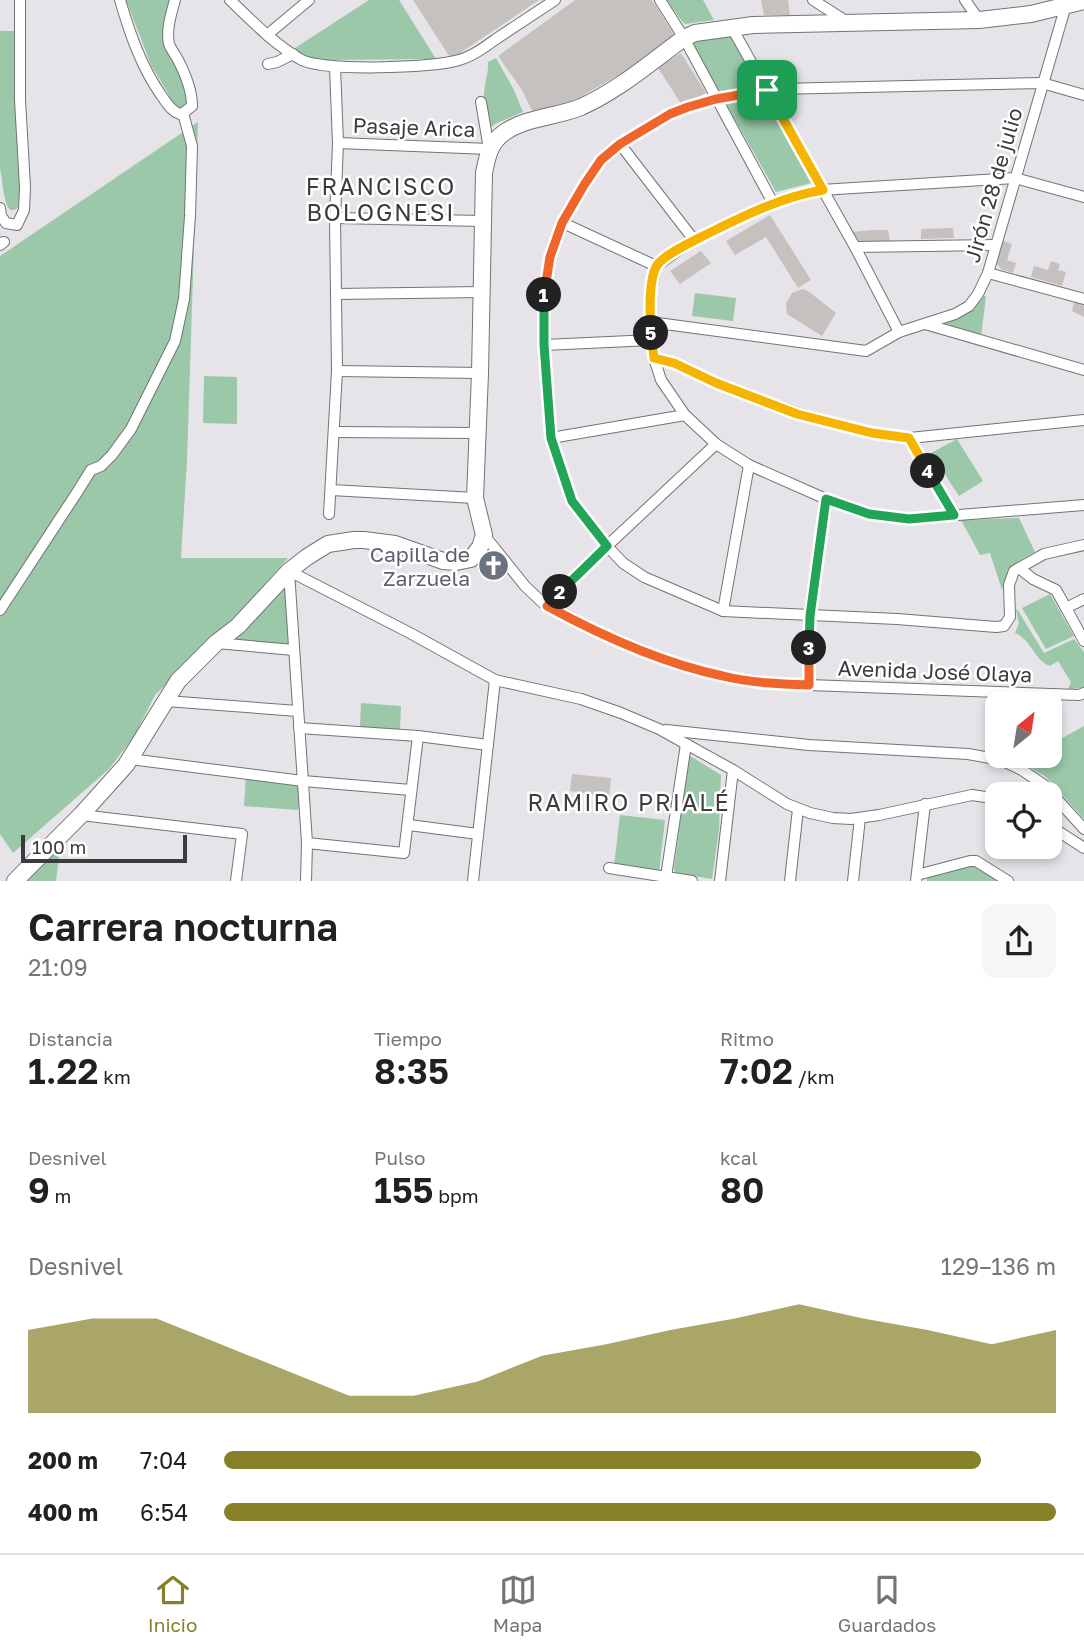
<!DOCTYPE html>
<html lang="es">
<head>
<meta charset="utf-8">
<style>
  body { margin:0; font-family:"Golos Text",sans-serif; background:#f6f6f6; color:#202124; height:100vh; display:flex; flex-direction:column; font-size:26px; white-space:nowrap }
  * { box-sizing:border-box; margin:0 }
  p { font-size:23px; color:#757577 }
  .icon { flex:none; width:38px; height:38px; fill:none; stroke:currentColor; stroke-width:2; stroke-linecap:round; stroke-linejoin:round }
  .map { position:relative; height:881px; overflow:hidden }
  .details { display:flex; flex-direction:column; background:#fff; flex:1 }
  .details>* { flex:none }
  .needle { width:46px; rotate:30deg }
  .buttons { position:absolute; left:985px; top:691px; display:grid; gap:14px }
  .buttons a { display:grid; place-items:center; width:77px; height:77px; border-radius:14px; background:#fff; box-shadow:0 4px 10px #0003; font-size:35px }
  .scale { position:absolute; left:21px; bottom:18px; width:166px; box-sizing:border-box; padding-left:7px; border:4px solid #3c3b3d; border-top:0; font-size:19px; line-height:24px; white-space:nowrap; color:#3c3b3d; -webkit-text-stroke:5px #fff; paint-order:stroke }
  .pin { position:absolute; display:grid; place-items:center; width:60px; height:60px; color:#fff; margin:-30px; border-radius:14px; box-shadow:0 4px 10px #0006 }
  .km { position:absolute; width:35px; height:35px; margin:-18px; border-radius:50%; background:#222; color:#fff; font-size:19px; line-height:35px; text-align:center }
  .round { display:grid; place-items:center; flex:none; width:74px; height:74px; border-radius:14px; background:#f6f6f6 }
  .headline { display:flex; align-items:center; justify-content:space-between; height:119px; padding:0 28px }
  h1 { font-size:38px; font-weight:600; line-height:52px }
  .figures { display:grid; grid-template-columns:repeat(3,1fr); gap:10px; height:119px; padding:7px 28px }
  .figures div { display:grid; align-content:center }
  .figures b { font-size:35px; font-weight:600 }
  .figures small { font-size:19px; font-weight:400 }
  .figures p { font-size:19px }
  .chart { height:196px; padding:14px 28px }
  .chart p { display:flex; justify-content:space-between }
  .chart svg { width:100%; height:126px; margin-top:7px; fill:#868129; opacity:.7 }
  ul { padding:0 28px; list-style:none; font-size:23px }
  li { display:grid; grid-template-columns:112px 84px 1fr; align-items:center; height:52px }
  li i { height:18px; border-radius:9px; background:#868129 }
  .menu { display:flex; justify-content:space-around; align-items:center; height:98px; border-top:2px solid #e0e0e0; background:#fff; font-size:19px; color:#757577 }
  .menu a { display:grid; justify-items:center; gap:4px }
  .menu .on { color:#868129 }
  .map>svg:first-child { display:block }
  .green { fill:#9ac8a8 }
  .building { fill:#c5c1be }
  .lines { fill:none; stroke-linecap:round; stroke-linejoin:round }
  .street-casing { stroke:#747276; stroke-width:12 }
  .secondary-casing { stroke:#747276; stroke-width:18 }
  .street { stroke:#fff; stroke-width:10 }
  .secondary { stroke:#fff; stroke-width:16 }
  .split-1-casing { stroke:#fff; stroke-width:14 }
  .split-2-casing { stroke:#fff; stroke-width:14 }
  .split-3-casing { stroke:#fff; stroke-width:14 }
  .split-4-casing { stroke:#fff; stroke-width:14 }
  .split-5-casing { stroke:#fff; stroke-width:14 }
  .split-6-casing { stroke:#fff; stroke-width:14 }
  .split-1 { stroke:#f0652b; stroke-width:9 }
  .split-2 { stroke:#22a559; stroke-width:9 }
  .split-3 { stroke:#f0652b; stroke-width:9 }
  .split-4 { stroke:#22a559; stroke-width:9 }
  .split-5 { stroke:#f5b400; stroke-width:9 }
  .split-6 { stroke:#f5b400; stroke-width:9 }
  .labels { text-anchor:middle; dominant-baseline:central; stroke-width:5; stroke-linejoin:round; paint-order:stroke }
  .street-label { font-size:21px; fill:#3c3b3d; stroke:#fff }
  .worship-label { font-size:21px; fill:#5b616d; stroke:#fff; text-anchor:end }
  .neighbourhood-label { font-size:23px; letter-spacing:2px; fill:#3c3b3d; stroke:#fff }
</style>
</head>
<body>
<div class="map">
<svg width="1084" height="881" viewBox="0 0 1084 881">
  <rect width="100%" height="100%" fill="#e6e4e9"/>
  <g class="green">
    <path d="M126 0H171L165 47 186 88 190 101 184 111 177 108 151 65Z"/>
    <path d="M369 0H399L436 59 324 60C313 59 300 60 295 48Z"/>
    <path d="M667 0H703L714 20 685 24 681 20Z"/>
    <path d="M0 31H14L16 118 21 194 19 207 14 210H10C3 202 3 181 0 169Z"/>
    <path d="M733 36 762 87 717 94 691 42Z"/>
    <path d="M496 58 513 88 523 112 495 124 486 131C483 115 483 101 485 85 486 77 489 70 488 62Z"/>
    <path d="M766 95 815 182 776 192 725 102Z"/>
    <path d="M198 122 187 460 181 558H288L235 618 155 695 135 735 109 769 13 853 0 834V256Z"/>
    <path d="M695 293 736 298 733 321 692 316Z"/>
    <path d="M982 296H986L980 345 925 330 971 306Z"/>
    <path d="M204 376 237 377V424L203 423Z"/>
    <path d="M957 439 983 481 959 496 931 453Z"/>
    <path d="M1019 518 1035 552C1016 562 1008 568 1002 590L990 553 980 555 961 520Z"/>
    <path d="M289 571 294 650 216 643Z"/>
    <path d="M1050 594 1074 636 1046 649 1022 608Z"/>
    <path d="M1017 609 1044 653 1074 639 1084 652V688L1068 689 1071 682 1058 661 1050 666C1034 660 1031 639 1015 633L1019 623 1016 610Z"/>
    <path d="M361 703 401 706 400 730 360 727Z"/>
    <path d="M1084 726V819L1046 777 1012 756H1050V745Z"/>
    <path d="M687 754 721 775 719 830 712 879 675 873 674 868 678 839Z"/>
    <path d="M246 776 303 781 298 810 244 806Z"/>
    <path d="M620 815 665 820 659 872 614 866Z"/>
    <path d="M61 841 56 881H22Z"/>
    <path d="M978 865 1003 881H927L928 874Z"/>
  </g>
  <g class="building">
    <path d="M413 0H539L451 59Z"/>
    <path d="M575 0H652L675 36 622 73 566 105 532 111 522 90 498 56Z"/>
    <path d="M761 0H788L790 15H764Z"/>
    <path d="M681 53 706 93 682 105 658 68Z"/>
    <path d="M770 215 811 280 798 288 766 237 735 255 726 241Z"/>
    <path d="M953 228 954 238 921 239V229Z"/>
    <path d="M873 230H888L890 241 855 242 851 232Z"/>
    <path d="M1002 240 1012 244 1007 260 1016 263 1013 273 1001 269 996 263Z"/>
    <path d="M701 251 711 263 680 284 670 271Z"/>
    <path d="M1051 261 1060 264 1058 270 1066 272 1062 286 1031 277 1034 266 1048 270Z"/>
    <path d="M803 289 808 291 836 313 822 336 787 314 786 303 792 293Z"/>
    <path d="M1074 302 1084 304V317L1072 311Z"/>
    <path d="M493 550 508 572 493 582 478 560Z"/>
    <path d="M572 774 611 778 609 797 570 791Z"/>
  </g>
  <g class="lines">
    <defs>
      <g id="street">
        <path d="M120 0C130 34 141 66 161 95 167 103 171 111 180 114L183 113 192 106C192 89 185 73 177 58 174 53 171 49 169 44 166 30 171 14 175 0"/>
        <path d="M230 0C252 21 274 44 300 59 320 72 435 68 459 60 473 56 485 47 496 39 516 26 535 13 555 0"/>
        <path d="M660 0 684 38 773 203"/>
        <path d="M813 0 849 23"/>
        <path d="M965 0 979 20"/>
        <path d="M732 28 855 247 899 332"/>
        <path d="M267 35 309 0"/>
        <path d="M268 64 277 62 293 54"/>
        <path d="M1084 95 1042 83 777 89 716 99 688 107 670 114 620 144 601 161 584 185 563 223 550 257 544 290V345L551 438 572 501 607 546 623 563 644 577 723 611 897 619 996 627 1004 626 1010 617 1009 585 1014 571 1044 554 1084 545"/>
        <path d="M338 143 489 149 481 102"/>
        <path d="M620 144 694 240"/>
        <path d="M1084 197 1015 178 821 190 773 203 744 216 686 245 656 266 650 294V322L654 358 661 380 685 415 716 444 749 465 826 499 869 514 909 519 1084 505"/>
        <path d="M0 208 1 216 6 223 17 225 24 210 25 187 20 100V0"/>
        <path d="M335 218 482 221"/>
        <path d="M563 223 656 266"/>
        <path d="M0 243 4 242 0 245"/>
        <path d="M855 247 995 245"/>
        <path d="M988 273 1084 299"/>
        <path d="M336 294 482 292"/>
        <path d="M650 322 866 351 899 332 955 314 969 306 978 294 988 273 1066 5 1065 3"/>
        <path d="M925 324 1084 370"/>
        <path d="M544 345 652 340"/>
        <path d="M654 358 674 363 716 383 797 413 872 433 910 438 1084 420"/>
        <path d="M337 371 480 373"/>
        <path d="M334 432 477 433"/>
        <path d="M551 438 685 415"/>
        <path d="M910 438 954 515"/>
        <path d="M331 490 475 498"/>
        <path d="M329 514 337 371 335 218 338 143 335 67"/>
        <path d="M484 535 525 586 543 603 603 634 681 666 725 677 762 682 809 685 1079 695 1084 693"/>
        <path d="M1019 568 1033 579 1056 590 1066 608"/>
        <path d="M289 571 410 633 495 680 581 699 621 713 659 729 733 770 787 804 810 813 833 818 851 819 879 815 972 795 998 799"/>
        <path d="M289 571 307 843 306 881"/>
        <path d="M1084 599 1066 608 1084 641"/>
        <path d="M547 606 607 546 716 444"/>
        <path d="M0 610 76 494 91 470 101 466 112 455 131 429 175 341 184 299 190 216 192 146 183 113"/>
        <path d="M723 611 749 465"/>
        <path d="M216 643 294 650"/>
        <path d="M809 685V616L826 499"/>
        <path d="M166 701 298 711"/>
        <path d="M299 728 418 736 488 745"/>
        <path d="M666 730 809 745 968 754 1001 760 1022 770 1044 785 1084 829"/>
        <path d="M130 759 303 781 411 790"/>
        <path d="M81 815 242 834 236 881"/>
        <path d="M409 825 478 834"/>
        <path d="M1050 826 1084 848"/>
        <path d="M307 843 404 853 418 736"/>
        <path d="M609 868 692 881"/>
        <path d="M917 875 970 861H976L1008 881"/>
        <path d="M666 877 686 744"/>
        <path d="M473 881 495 680"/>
        <path d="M720 881 733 770"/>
        <path d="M790 881 798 809"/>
        <path d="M853 881 860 818"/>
        <path d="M916 881 925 804"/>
      </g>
      <path id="secondary" d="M15 881 81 815 126 765 178 681 216 643 238 626 289 571 307 557 328 544 354 540H364L395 544 443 561 456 562 471 559 480 547 484 535 475 498 480 373 484 173C487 157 490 142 505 132 527 117 557 117 581 107 619 90 651 62 684 38L695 33 753 25 979 20 1031 14 1084 1"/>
    </defs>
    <use href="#street" class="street-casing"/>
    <use href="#secondary" class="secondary-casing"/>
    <use href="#street" class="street"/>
    <use href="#secondary" class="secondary"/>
  </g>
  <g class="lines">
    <defs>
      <path id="split-1" d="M544 295 550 257 562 223 584 185 601 160 620 144 670 114 688 107 716 99 767 90"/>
      <path id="split-2" d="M544 295V345L551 438 572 501 607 546 560 592"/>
      <path id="split-3" d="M560 592 547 606C602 636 661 663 723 676 751 683 780 684 809 685V648"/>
      <path id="split-4" d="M809 648 810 616 826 499 869 514 909 519 954 515 928 471"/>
      <path id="split-5" d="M651 333 654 358 674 363 716 383 797 414 872 433 909 438 928 471"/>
      <path id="split-6" d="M651 333C650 318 648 276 658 264 667 253 690 243 703 236 742 217 780 197 823 190L767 90"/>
    </defs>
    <use href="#split-1" class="split-1-casing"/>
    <use href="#split-2" class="split-2-casing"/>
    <use href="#split-3" class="split-3-casing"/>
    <use href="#split-4" class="split-4-casing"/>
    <use href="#split-5" class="split-5-casing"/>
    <use href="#split-6" class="split-6-casing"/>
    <use href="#split-1" class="split-1"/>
    <use href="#split-2" class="split-2"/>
    <use href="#split-3" class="split-3"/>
    <use href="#split-4" class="split-4"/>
    <use href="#split-5" class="split-5"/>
    <use href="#split-6" class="split-6"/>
  </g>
  <defs>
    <symbol id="church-disc" viewBox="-11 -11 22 22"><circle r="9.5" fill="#6b7280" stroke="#fff"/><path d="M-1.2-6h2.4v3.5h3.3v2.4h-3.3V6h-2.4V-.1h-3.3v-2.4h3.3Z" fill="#fff"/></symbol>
  </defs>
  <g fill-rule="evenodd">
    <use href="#church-disc" x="476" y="548" width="35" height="35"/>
  </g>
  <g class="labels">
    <g class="street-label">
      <text transform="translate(414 127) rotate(2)">Pasaje Arica</text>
      <text transform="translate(993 185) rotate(-74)">Jirón 28 de julio</text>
      <text transform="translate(935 671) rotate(2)">Avenida José Olaya</text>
    </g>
    <g class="worship-label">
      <text x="470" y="554">Capilla de<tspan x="470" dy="24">Zarzuela</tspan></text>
    </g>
    <g class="neighbourhood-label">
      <text x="381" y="186">FRANCISCO<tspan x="381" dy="26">BOLOGNESI</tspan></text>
      <text x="629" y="802">RAMIRO PRIALÉ</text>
    </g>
  </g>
</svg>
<div class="buttons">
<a><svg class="needle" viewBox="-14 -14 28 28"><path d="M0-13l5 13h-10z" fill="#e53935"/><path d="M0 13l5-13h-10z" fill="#757577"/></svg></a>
<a><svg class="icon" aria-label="locate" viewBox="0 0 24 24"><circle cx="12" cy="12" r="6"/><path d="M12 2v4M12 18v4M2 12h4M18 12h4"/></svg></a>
</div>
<div class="scale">100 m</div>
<div class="pin" style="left:767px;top:90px;background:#1e9e55"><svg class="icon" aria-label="arrive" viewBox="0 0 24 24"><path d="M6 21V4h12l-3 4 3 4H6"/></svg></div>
<b class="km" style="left:544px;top:295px">1</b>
<b class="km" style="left:560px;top:592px">2</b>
<b class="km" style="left:809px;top:648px">3</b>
<b class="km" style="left:928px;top:471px">4</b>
<b class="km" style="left:651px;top:333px">5</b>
</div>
<section class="details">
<div class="headline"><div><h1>Carrera nocturna</h1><p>21:09</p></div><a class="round"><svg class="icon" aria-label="share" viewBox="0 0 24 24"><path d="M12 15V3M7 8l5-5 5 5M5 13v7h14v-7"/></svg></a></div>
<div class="figures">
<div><p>Distancia</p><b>1.22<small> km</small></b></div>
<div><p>Tiempo</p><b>8:35</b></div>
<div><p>Ritmo</p><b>7:02<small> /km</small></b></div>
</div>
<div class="figures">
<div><p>Desnivel</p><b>9<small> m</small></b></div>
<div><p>Pulso</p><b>155<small> bpm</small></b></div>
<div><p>kcal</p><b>80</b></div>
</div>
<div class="chart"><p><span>Desnivel</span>129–136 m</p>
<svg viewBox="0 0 160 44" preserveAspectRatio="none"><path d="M0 44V15L10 11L20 11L30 20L40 29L50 38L60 38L70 33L80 24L90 20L100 15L110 11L120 6L130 11L140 15L150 20L160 15V44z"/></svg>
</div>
<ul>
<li><b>200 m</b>7:04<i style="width:91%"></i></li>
<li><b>400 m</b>6:54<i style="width:100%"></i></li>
</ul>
</section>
<nav class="menu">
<a class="on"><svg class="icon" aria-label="home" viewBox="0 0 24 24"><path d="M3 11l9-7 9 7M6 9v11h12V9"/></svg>Inicio</a>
<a><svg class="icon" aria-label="map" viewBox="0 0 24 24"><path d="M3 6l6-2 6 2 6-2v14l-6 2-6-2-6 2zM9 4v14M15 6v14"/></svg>Mapa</a>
<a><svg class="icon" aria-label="saved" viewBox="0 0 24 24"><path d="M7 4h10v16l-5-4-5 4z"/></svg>Guardados</a>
</nav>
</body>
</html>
